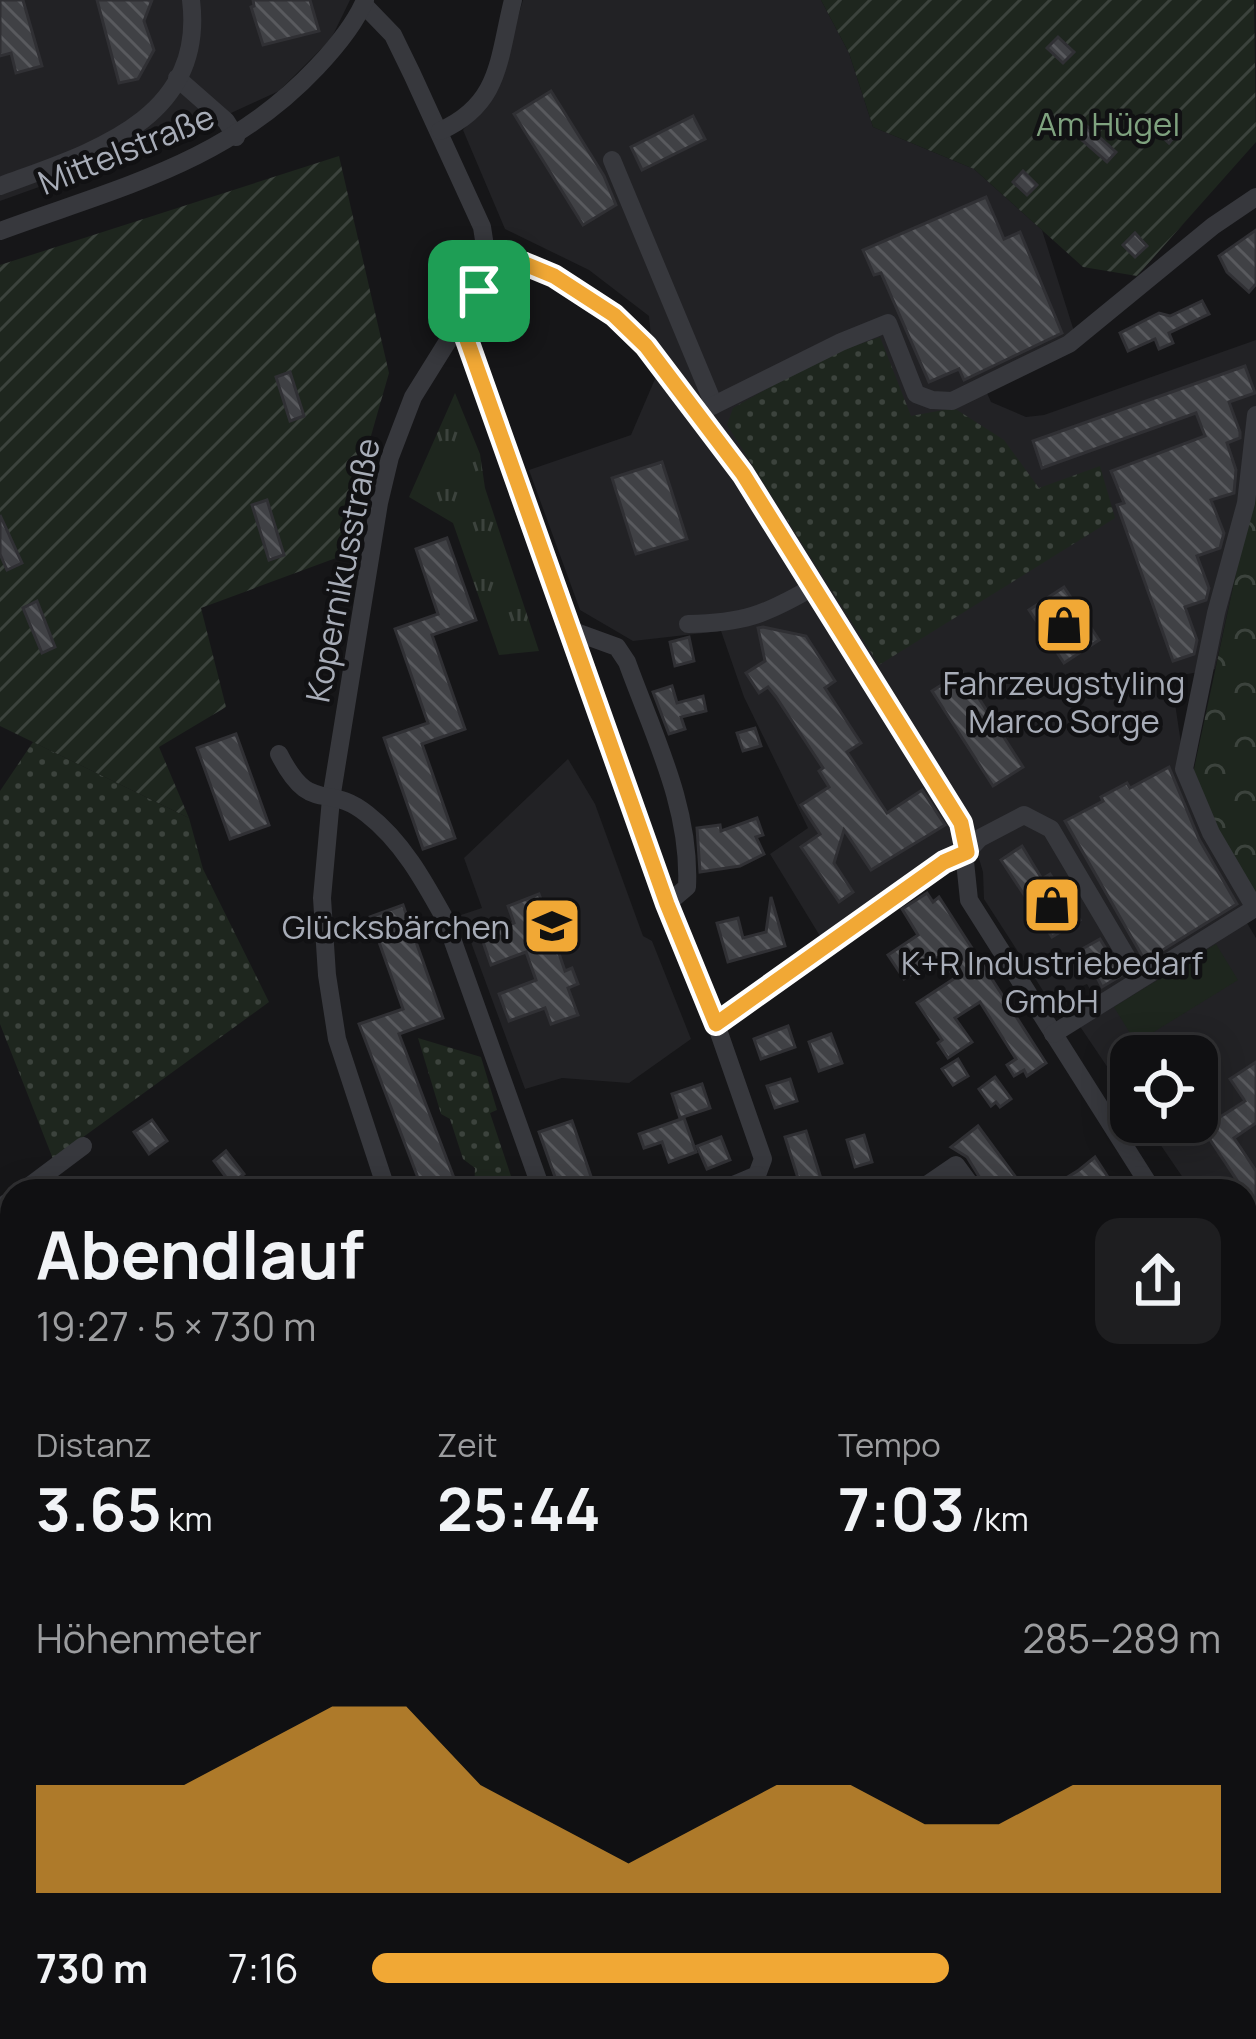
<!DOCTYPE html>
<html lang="de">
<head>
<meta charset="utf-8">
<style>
  body { margin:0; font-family:Manrope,sans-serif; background:#1e1e20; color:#f1f3f6; height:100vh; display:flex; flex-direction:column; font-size:45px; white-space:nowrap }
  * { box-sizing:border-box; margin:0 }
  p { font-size:39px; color:#9c9d9f }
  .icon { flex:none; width:66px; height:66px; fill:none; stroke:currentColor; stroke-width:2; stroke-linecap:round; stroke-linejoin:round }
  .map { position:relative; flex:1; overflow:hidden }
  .panel { position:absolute; left:0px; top:1179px; width:1257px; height:861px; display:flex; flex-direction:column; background:#101012; border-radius:36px 36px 0 0; box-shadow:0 6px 30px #0003,0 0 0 3px #303032 }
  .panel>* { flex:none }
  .buttons { position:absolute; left:1110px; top:1035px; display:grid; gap:24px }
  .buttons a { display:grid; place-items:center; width:108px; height:108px; border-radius:24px; background:#101012; box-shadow:0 6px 30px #0003,0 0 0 3px #303032; font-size:60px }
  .pin { position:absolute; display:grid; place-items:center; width:102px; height:102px; color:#fff; margin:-51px; border-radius:24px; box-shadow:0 6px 18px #0006 }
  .round { display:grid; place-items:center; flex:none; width:126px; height:126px; border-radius:24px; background:#1e1e20 }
  .overview { display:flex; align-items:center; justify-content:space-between; height:204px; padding:0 36px }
  h1 { font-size:66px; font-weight:700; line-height:90px }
  .stats { display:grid; grid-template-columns:repeat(3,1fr); gap:18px; height:204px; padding:12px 36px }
  .stats div { display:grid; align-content:center }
  .stats b { font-size:60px; font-weight:700 }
  .stats small { font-size:33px; font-weight:400 }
  .stats p { font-size:33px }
  .chart { height:336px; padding:24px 36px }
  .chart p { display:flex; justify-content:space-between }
  .chart svg { width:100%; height:216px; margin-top:12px; fill:#f1a835; opacity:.7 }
  ul { padding:0 36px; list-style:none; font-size:39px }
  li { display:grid; grid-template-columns:192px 144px 1fr; align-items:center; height:90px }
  li i { height:30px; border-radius:15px; background:#f1a835 }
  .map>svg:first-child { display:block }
  .built { fill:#222225 }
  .grass { fill:url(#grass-dots) }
  .forest { fill:url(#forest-crowns) }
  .park { fill:url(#park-tufts) }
  .garden { fill:url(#garden-furrows) }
  .pitch { fill:#1e261e }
  .building { fill:url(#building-back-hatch); stroke:#303034; stroke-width:3 }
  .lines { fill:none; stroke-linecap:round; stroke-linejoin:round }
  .minor { stroke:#37383d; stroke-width:18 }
  .route-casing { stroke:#fff; stroke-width:24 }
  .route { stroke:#f1a835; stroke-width:15 }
  .labels { text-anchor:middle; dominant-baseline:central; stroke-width:9; stroke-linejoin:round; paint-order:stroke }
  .park-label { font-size:33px; fill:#7fa27f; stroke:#111113 }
  .street-label { font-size:33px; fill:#a8adb8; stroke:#111113 }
  .poi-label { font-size:33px; fill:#a8adb8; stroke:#111113 }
</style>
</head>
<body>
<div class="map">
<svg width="1256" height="2039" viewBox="0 0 1256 2039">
  <defs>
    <pattern id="grass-dots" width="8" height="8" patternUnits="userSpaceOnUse" patternTransform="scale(3)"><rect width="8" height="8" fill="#1e261e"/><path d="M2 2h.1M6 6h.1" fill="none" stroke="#3c433d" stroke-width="1.8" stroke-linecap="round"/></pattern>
    <pattern id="forest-crowns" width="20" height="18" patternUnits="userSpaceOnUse" patternTransform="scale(3)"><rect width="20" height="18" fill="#1e261e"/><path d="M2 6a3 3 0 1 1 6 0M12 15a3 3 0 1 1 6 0" fill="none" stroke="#3c433d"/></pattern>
    <pattern id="park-tufts" width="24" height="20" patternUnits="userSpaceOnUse" patternTransform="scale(3)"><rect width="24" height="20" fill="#1e261e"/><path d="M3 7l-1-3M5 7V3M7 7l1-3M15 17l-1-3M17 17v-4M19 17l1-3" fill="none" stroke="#3c433d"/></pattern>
    <pattern id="garden-furrows" width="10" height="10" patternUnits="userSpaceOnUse" patternTransform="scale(3)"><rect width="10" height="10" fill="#1e261e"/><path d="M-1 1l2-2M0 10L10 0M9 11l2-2" fill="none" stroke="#3c433d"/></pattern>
    <pattern id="building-back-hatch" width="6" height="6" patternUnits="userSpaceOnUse" patternTransform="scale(3)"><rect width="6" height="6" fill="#404145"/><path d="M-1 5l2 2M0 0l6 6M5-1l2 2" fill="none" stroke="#595a5e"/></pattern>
  </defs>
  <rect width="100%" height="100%" fill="#161618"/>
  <g class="built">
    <path d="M0 0H350L331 39 279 91 181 136 0 201Z"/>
    <path d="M523 0H821L849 53 873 127 974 169 1042 230 1079 347 987 393 991 402 1026 417 1044 415 1256 340V436L1243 541 1215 669 1171 677 1182 750 1256 904 1247 923 1256 938V1239L1245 1241V1191H1192L1145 1122H1197V1056H1131V1102L1079 1025 1103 1012 1087 984 1049 1000 984 899 983 872 971 832 823 941 770 854 808 828 744 697 721 631 633 641 580 610 529 470 631 435 655 379 649 316 589 270 505 229 463 130 496 90Z"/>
    <path d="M568 759 595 804 643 936 652 941 691 1039 629 1083 562 1078 525 1089 461 915 482 908 464 858Z"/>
    <path d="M1256 1439V1722L1250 1724 1245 1723V1446Z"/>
    <path d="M1256 1756V1849L1245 1825V1760Z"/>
  </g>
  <g class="grass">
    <path d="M880 337 911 416 954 408 1004 440 1039 488 1100 466 1115 518 879 665 727 425 733 408 823 357Z"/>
    <path d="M33 742 189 818 203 869 269 1002 53 1159 0 1024V791Z"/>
    <path d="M418 1038 481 1057 497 1110 490 1113 516 1191H474L475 1168 463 1159 450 1119 441 1114Z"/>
    <path d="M1245 1366 1256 1384V1428L1245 1432Z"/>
    <path d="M1245 1851 1256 1870V2039H1211L1218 2028H1245Z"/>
    <path d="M82 2028H505V2039H80Z"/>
    <path d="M591 2028H640L642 2039H591Z"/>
    <path d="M775 2028H882L885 2039H775Z"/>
    <path d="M941 2028H1012L1005 2039H940Z"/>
  </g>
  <path class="forest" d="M1256 436V904L1192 778 1243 541Z"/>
  <path class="park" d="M455 393 480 454 485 488 539 651 499 655 453 523 409 497Z"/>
  <g class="garden">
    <path d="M821 0H1254L1256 142 1137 276 1083 267 974 169 873 127 849 53Z"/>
    <path d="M339 156 389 373 336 558 201 608 226 707 159 747 189 818 0 726V265Z"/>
    <path d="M505 2028H591L590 2039H505Z"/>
  </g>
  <path class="pitch" d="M1216 944 1238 980 1136 1043 1114 1007Z"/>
  <g class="building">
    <path d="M0 0H23L42 66 16 73 11 53 0 56Z"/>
    <path d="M97 0H152L144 21 154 50 138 79 119 83Z"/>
    <path d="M253 0H310L319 31 263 45 251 7 254 6Z"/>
    <path d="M1058 37 1074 52 1063 63 1047 48Z"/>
    <path d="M551 91 604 176 616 205 583 225 514 114Z"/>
    <path d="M693 116 705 139 642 170 631 147Z"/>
    <path d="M1077 117 1116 152 1107 162 1067 127Z"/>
    <path d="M1163 119 1178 132 1169 143 1154 129Z"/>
    <path d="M1023 171 1037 185 1027 195 1013 182Z"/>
    <path d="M986 197 1004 239 1020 232 1062 333 964 380 959 369 929 382 881 273 874 275 863 250Z"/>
    <path d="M1256 230V284L1249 292 1227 272 1219 256Z"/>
    <path d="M1135 233 1147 246 1135 257 1123 245Z"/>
    <path d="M1202 301 1209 314 1169 333 1173 343 1159 349 1155 339 1128 351 1120 333 1159 313 1170 316Z"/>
    <path d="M1245 366 1255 393 1229 402 1240 432V438L1227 443 1236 470 1234 493 1211 500 1224 533 1220 548 1197 556 1209 588 1206 600 1185 607 1197 640 1194 654 1173 661 1117 505 1124 503 1111 471 1205 436 1196 413 1042 468 1033 441Z"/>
    <path d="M290 372 304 416 290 421 276 377Z"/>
    <path d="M662 462 687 539 636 554 612 478Z"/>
    <path d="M267 500 284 555 269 560 252 505Z"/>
    <path d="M0 515 22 563 7 570 0 554Z"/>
    <path d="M447 538 476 620 432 635 465 729 422 744 455 838 423 849 384 738 428 723 395 629 438 614 416 549Z"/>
    <path d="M1064 587 1099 640 1064 663 1029 610Z"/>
    <path d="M37 601 55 647 42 653 23 608Z"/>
    <path d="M763 627 806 636 835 681 825 688 861 743 847 752 887 813 922 790 945 825 871 870 844 830 834 863 853 892 839 902 801 847 820 834 801 805 829 787 819 771 823 768 776 697 768 687 759 693 746 673 765 661 758 628Z"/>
    <path d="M689 637 694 661 675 666 670 642Z"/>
    <path d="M962 672 1023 767 993 786 932 691Z"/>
    <path d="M672 686 677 703 703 696 706 711 681 717 685 729 669 734 653 692Z"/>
    <path d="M755 728 761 746 743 751 737 733Z"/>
    <path d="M236 734 269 825 230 839 197 748Z"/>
    <path d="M1169 767 1199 839 1237 904 1145 961 1065 821 1103 801 1101 797 1127 783 1130 788Z"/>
    <path d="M757 818 763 835 756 837 764 854 740 866 700 872 697 828 720 825 721 831Z"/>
    <path d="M1022 846 1042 879 1050 874 1080 920 1052 937 1001 860Z"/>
    <path d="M927 893 933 902 939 897 1046 1063 1027 1076 1024 1070 1014 1076 1007 1065 1016 1059 980 1002 955 1018 972 1042 948 1058 938 1043 942 1040 917 1003 955 978 940 956 904 979 888 955 918 935 902 909Z"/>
    <path d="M539 894 551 926 558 924 564 938 555 942 565 971 572 968 578 984 568 988 578 1015 551 1024 545 1008 509 1021 499 994 536 980 526 952 491 965 481 936 514 923 508 906Z"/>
    <path d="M771 897 785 946 728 962 717 923 738 918 743 938 766 932Z"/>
    <path d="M403 905 443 1018 399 1034 459 1191H423L359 1024 403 1009 370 917Z"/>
    <path d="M1100 939 1122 975 1102 987 1082 949Z"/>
    <path d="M788 1026 795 1047 761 1059 754 1039Z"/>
    <path d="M831 1034 842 1063 819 1071 809 1042Z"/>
    <path d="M958 1059 968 1076 953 1085 942 1069Z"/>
    <path d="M1256 1062V1123L1234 1138 1256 1171V1209L1197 1120V1082L1220 1117 1245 1101 1230 1079Z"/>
    <path d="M995 1077 1011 1099 1000 1107 996 1102 991 1106 979 1089Z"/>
    <path d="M790 1079 797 1101 775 1108 767 1086Z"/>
    <path d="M702 1084 710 1108 680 1118 672 1094Z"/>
    <path d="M684 1118 696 1152 669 1162 662 1142 644 1148 639 1134Z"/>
    <path d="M152 1120 167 1141 149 1154 134 1132Z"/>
    <path d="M572 1121 596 1191H560L539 1132Z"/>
    <path d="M978 1126 1026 1191H988L967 1157 951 1147Z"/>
    <path d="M806 1131 825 1191H802L785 1137Z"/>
    <path d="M864 1135 872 1162 855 1167 847 1140Z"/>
    <path d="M721 1137 730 1160 707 1169 697 1146Z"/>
    <path d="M226 1151 244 1174 231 1184 214 1161Z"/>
    <path d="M1095 1157 1117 1191H1045L1079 1170Z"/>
  </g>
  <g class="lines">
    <g class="minor">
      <path d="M364 5 393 35 412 74 482 227 487 259 479 291 413 397 390 457 379 503 331 799 322 898 327 975 337 1039 387 1191"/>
      <path d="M177 78 226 121 236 137"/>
      <path d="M440 131C501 104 498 59 513 0"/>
      <path d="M612 160 714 405"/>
      <path d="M0 186C89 153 206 121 191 0"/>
      <path d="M0 231C119 187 227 163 317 67 335 48 355 24 365 0"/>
      <path d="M487 259 525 264 554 276 615 315 646 346 743 474 961 823 969 900 1153 1191"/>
      <path d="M461 324 667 904 716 1024 763 1159 757 1175"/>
      <path d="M698 413 841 342 888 323 916 394 932 400 952 401 1069 344 1213 226 1256 197"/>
      <path d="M688 624C743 623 765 615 813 587"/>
      <path d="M573 631 617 647 627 662C653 734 691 808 687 887L667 904"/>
      <path d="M279 754C311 817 326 781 367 814 402 841 424 881 445 919L542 1191"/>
      <path d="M716 1024 944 862 967 852 980 838 1024 815 1051 829 1139 978"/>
      <path d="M1053 1034 1255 908 1211 833 1184 769 1216 613 1246 503 1256 415"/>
      <path d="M23 1191 83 1146"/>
      <path d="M719 1191 757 1175"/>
      <path d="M918 1191 956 1165 975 1191"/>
      <path d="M0 1208 12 1199"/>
      <path d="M0 1285 12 1303"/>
      <path d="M1245 1298 1256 1295"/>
      <path d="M1245 1338 1256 1356"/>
      <path d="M0 1515 12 1514"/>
      <path d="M1245 1739 1256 1738"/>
      <path d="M0 1765 12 1760"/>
      <path d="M0 1861 12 1870"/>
      <path d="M657 2028 658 2039"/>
      <path d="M892 2028 895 2039"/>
      <path d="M709 2039 711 2028"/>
      <path d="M1024 2039 1028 2028"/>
      <path d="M1151 2039 1157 2028"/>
    </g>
  </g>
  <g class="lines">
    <defs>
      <path id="route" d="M487 259 525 264 554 276 614 315 646 346 743 474 961 823 967 852 944 862 716 1024 667 904 461 323 479 291Z"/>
    </defs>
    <use href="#route" class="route-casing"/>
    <use href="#route" class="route"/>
  </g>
  <defs>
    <symbol id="shop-square" viewBox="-11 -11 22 22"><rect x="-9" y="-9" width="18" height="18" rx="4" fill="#f1a835" stroke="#111113"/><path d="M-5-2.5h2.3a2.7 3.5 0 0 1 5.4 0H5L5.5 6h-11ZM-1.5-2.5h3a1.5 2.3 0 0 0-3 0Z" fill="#111"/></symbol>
    <symbol id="school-square" viewBox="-11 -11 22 22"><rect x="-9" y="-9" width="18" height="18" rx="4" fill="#f1a835" stroke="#111113"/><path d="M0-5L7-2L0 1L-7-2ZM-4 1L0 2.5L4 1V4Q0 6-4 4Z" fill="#111"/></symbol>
  </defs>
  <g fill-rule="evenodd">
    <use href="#shop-square" x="1031" y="592" width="66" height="66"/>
    <use href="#shop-square" x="1019" y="872" width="66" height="66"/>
    <use href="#school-square" x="519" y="893" width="66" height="66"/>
  </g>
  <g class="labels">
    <g class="park-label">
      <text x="1108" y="123">Am Hügel</text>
    </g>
    <g class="street-label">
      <text transform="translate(126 149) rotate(-22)">Mittelstraße</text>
      <text transform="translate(342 570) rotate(-79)">Kopernikusstraße</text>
    </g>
    <g class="poi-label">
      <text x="1064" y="682">Fahrzeugstyling<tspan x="1064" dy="38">Marco Sorge</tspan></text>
      <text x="510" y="926" text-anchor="end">Glücksbärchen</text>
      <text x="1052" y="962">K+R Industriebedarf<tspan x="1052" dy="38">GmbH</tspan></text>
    </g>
  </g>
</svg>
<div class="buttons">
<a><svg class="icon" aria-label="locate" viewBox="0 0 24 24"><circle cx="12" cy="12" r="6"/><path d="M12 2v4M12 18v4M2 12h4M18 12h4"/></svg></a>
</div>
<div class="pin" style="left:479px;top:291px;background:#1e9e55"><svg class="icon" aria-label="arrive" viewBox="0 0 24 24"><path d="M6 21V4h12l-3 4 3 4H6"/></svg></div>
<section class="panel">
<div class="overview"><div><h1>Abendlauf</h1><p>19:27 · 5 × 730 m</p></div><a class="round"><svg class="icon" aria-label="share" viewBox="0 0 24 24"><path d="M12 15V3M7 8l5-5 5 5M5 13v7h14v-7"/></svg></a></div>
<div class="stats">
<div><p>Distanz</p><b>3.65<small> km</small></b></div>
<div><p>Zeit</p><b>25:44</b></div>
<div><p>Tempo</p><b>7:03<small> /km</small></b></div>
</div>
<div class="chart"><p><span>Höhenmeter</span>285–289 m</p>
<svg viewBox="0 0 160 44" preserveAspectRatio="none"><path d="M0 44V22L10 22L20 22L30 14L40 6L50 6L60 22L70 30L80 38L90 30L100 22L110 22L120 30L130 30L140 22L150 22L160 22V44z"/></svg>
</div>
<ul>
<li><b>730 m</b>7:16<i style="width:68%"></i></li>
</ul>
</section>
</div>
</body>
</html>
